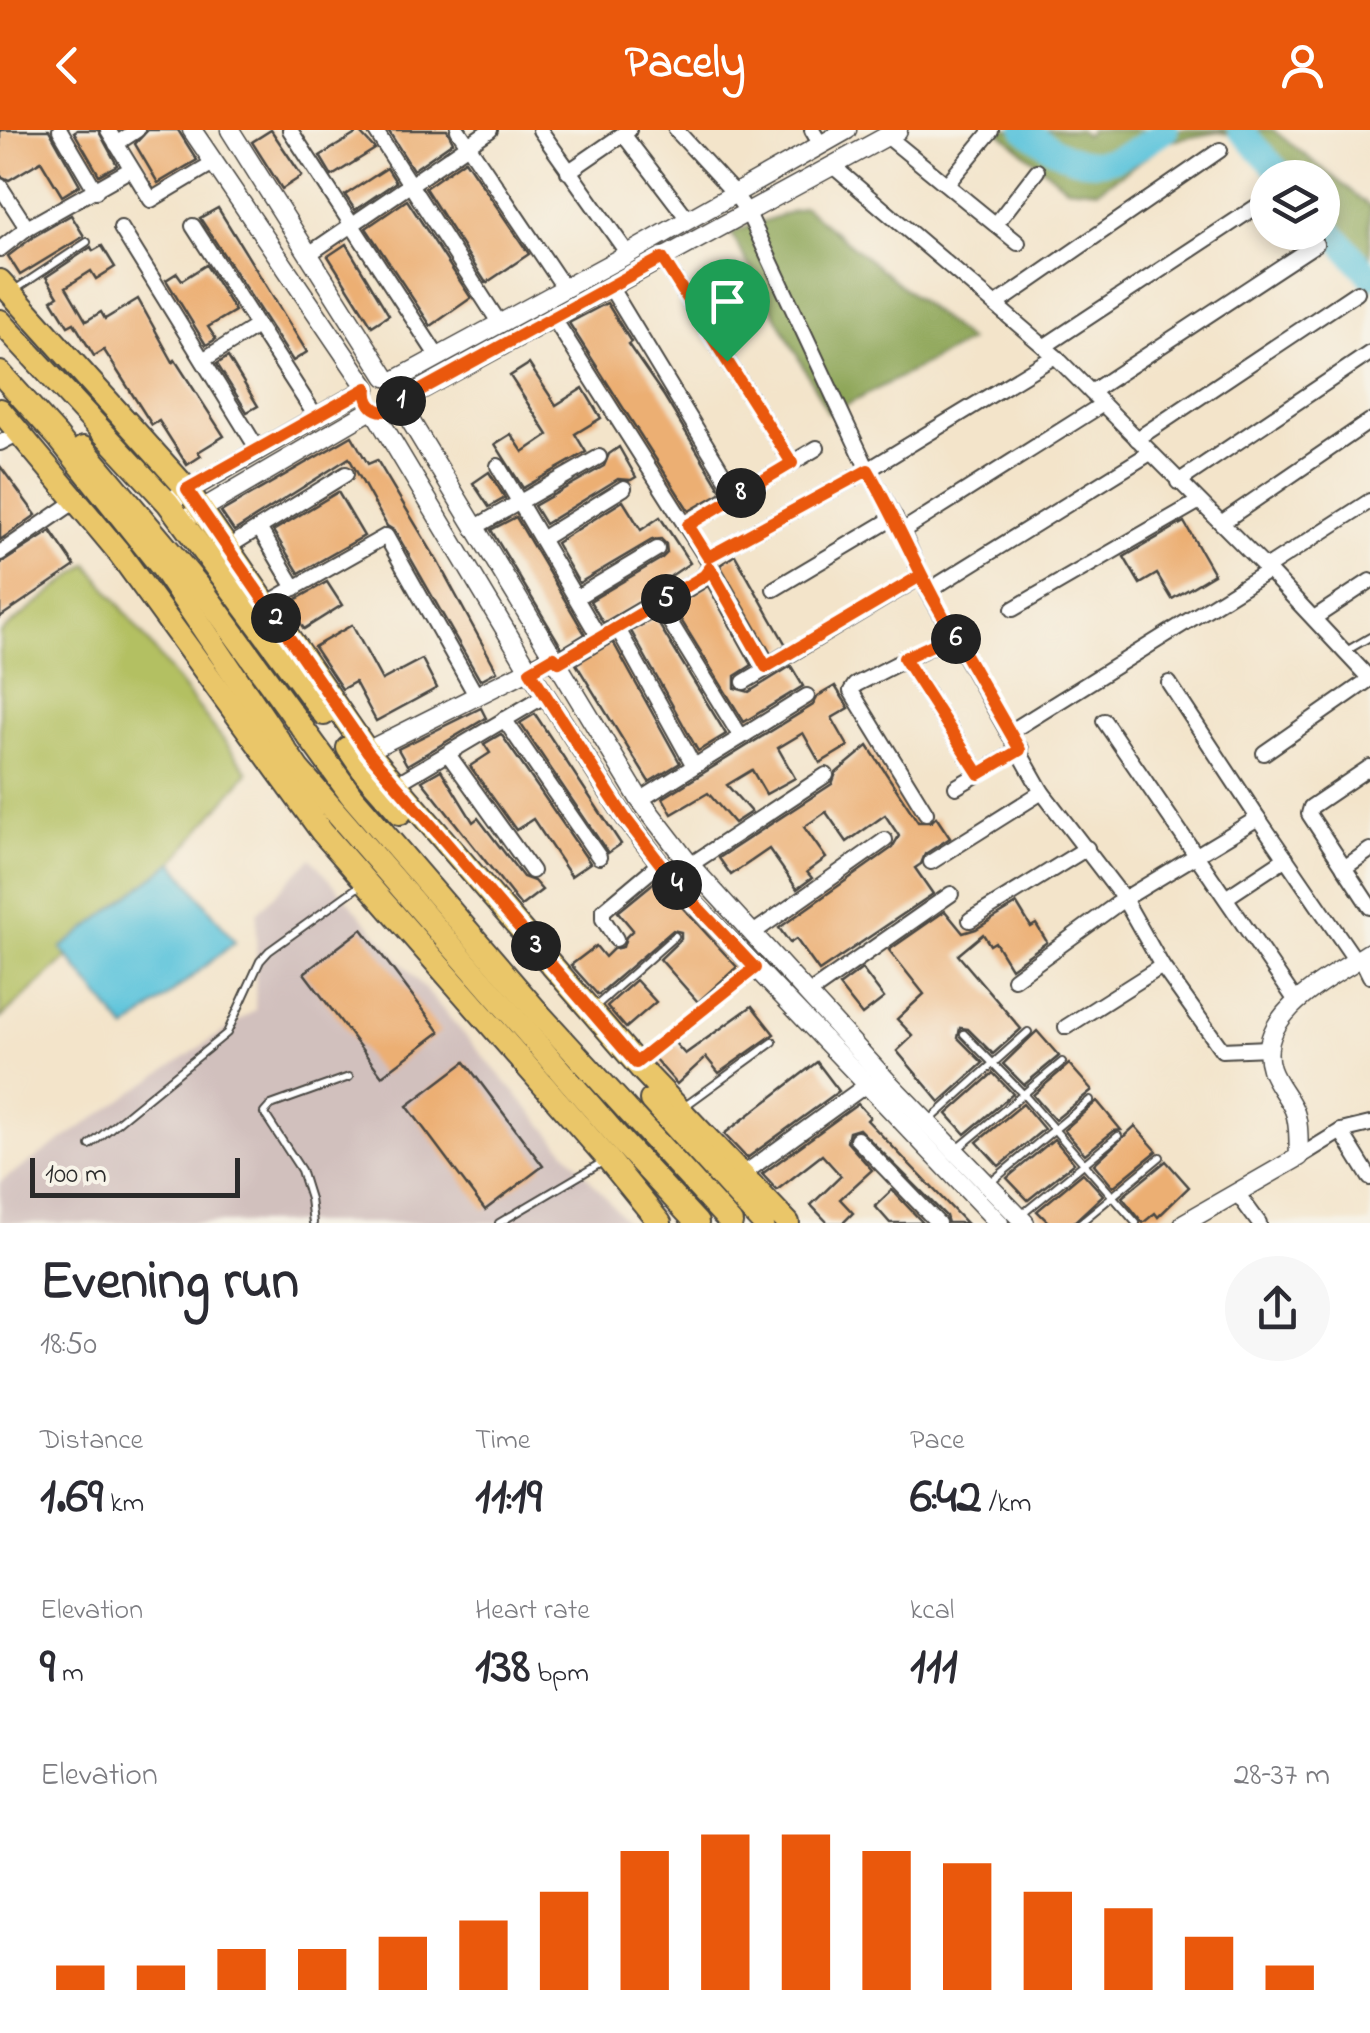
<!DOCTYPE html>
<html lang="en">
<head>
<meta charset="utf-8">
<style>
  body { margin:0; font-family:"Indie Flower",sans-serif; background:#f7f7f7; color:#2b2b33; height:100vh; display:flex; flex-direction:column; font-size:38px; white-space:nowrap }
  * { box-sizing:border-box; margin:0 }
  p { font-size:32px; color:#7c7c81 }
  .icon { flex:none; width:55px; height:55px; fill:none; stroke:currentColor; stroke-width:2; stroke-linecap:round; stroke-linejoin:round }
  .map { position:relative; height:1093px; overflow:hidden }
  .sheet { display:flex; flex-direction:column; background:#fff; flex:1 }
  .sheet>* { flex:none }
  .tools { position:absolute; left:1250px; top:30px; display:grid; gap:20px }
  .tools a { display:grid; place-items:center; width:90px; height:90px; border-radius:50%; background:#fff; box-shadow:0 5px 15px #0003; font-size:50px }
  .scale { position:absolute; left:30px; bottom:25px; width:210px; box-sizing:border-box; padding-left:10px; border:5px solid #2b2b2b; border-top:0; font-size:28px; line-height:35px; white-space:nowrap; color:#2b2b2b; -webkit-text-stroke:8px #f7f3e8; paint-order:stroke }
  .pin { position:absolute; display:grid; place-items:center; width:85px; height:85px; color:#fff; margin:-102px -42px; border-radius:50% 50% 50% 0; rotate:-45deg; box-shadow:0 0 10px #0007 }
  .pin .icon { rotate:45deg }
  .km { position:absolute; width:50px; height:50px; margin:-25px; border-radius:50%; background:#222; color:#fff; font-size:28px; line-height:50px; text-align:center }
  .round { display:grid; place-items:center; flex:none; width:105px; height:105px; border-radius:52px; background:#f7f7f7 }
  .overview { display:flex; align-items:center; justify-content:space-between; height:170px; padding:0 40px }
  h1 { font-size:55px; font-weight:700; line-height:75px }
  .metrics { display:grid; grid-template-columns:repeat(3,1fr); gap:15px; height:170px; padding:10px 40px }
  .metrics div { display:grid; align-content:center }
  .metrics b { font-size:50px; font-weight:700 }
  .metrics small { font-size:28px; font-weight:400 }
  .metrics p { font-size:28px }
  .chart { height:280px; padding:20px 40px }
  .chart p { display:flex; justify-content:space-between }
  .chart svg { width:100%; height:180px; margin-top:10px; stroke:#ea580c; stroke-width:6 }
  header { display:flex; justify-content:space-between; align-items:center; height:130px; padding:0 40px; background:#ea580c; color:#fff; font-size:45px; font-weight:700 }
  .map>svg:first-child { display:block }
  .industrial { fill:#d1c0bd }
  .green { fill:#b3c062; stroke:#6f7646; stroke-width:2.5 }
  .forest { fill:#8ea658; stroke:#5c6842; stroke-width:2.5 }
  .water { fill:#5fc5dc; stroke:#457884; stroke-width:2.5 }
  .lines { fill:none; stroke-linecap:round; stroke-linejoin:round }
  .river { stroke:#5fc5dc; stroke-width:25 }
  .building { fill:#ecaf73 }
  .service-casing { stroke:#494743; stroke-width:10 }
  .minor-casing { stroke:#494743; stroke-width:18 }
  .tertiary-casing { stroke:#494743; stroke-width:21 }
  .primary-casing { stroke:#494743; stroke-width:26 }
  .service { stroke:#fff; stroke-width:6 }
  .minor { stroke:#fff; stroke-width:14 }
  .tertiary { stroke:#fff; stroke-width:18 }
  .primary { stroke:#eac669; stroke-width:22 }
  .route-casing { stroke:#fff; stroke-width:20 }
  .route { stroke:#ea580c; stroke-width:12 }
</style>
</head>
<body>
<header><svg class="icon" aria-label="back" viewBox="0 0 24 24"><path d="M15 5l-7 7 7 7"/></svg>Pacely<svg class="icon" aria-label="person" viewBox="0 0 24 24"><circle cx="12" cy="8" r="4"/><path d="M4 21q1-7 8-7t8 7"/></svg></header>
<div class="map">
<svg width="1370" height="1093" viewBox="0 0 1370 1093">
  <rect width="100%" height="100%" fill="#f7f3e8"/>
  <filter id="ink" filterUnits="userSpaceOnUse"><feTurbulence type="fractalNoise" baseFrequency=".01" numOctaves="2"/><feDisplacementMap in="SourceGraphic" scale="20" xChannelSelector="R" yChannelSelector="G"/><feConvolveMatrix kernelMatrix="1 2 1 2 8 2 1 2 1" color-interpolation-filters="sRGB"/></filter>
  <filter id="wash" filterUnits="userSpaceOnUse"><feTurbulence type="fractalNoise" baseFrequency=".0048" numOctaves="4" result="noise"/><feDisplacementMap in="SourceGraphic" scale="40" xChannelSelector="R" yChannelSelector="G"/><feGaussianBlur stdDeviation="2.25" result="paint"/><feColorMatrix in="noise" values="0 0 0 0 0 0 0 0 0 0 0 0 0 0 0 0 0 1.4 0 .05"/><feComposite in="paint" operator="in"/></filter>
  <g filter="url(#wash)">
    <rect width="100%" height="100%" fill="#f3e4ca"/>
    <path class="industrial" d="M311 728 628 1093H0V1052L255 880 257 783Z"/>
    <path class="green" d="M88 434 248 642 173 732 0 889V503Z"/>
    <g class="forest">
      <path d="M997 0H1080L1085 5 1091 0H1273L1370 76V160L1321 103 1322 48 1276 47 1238 6 1219 2 1169 11 1098 60 1066 57Z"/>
      <path d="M804 77 969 211 829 284 731 103Z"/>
    </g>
    <path class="water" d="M173 732 235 812 126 900 61 818Z"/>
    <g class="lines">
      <g class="river">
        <path d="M1025 0C1085 45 1106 41 1166 0"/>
        <path d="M1240 0 1285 48"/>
        <path d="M1322 90 1370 146"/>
      </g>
    </g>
    <g id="blocks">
      <g class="building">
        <path d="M0 0H49L80 55 62 66 41 31 9 50 0 46Z"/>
        <path d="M77 0H98L117 35 99 45 74 2Z"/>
        <path d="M148 0H178L197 30 158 53 135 14Z"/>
        <path d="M271 0 302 46 282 59 252 12Z"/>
        <path d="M388 0H447L453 12 413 40Z"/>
        <path d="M359 2 375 19 332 46 320 26Z"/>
        <path d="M465 30 529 124 486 153 425 58Z"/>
        <path d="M387 38 396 52 355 80 345 65Z"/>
        <path d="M407 70 471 168 431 196 366 98Z"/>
        <path d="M218 78 307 222 293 231 200 88Z"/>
        <path d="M71 85 84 106 20 145 8 126 33 107Z"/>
        <path d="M346 114 389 185 372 196 328 126Z"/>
        <path d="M102 116 115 137 96 149 91 141 66 157 86 191 101 182 105 189 138 169 173 232 175 230 224 306 198 322 201 326 187 335 159 291 152 295 104 220 94 226 74 193 68 196 52 170 58 166 46 147 91 117 93 121Z"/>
        <path d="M206 135 235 181 208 197 216 209 206 215 166 150 177 143 182 150Z"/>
        <path d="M607 173 631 212 628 214 664 266 722 362 689 381 569 193Z"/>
        <path d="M228 227 258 276 247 282 217 234Z"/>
        <path d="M529 234 556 275 583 258 601 288 575 304 586 322 523 358 495 314 511 304 523 322 548 305 510 246Z"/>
        <path d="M352 306 368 334 377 330 438 432 497 541 480 550 395 401 387 396 349 328 234 401 221 382Z"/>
        <path d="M619 317 636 347 631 350 618 349 545 394 534 376 604 336 609 324Z"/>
        <path d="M0 336 36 385 0 410Z"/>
        <path d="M489 342 505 368 489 377 473 353Z"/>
        <path d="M338 362 364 406 299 443 273 401Z"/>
        <path d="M623 371 641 400 660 387 690 433 665 450 668 455 603 493 590 471 662 428 667 423 666 414 661 409 652 410 579 453 556 413Z"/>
        <path d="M516 387 585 504 562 518 491 400Z"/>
        <path d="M1184 392 1214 444 1172 469 1157 444 1140 454 1124 427Z"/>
        <path d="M51 401 75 436 0 487V434Z"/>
        <path d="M735 425 786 515 771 524 720 435Z"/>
        <path d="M327 452 342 475 304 499 288 474Z"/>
        <path d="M708 456 752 535 735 546V558L749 562 791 536 803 556 744 592 673 477Z"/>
        <path d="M655 488 726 604 698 621 631 501Z"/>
        <path d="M352 495 382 550 422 529 437 558 376 591 355 552 342 559 314 517Z"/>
        <path d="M613 512 680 633 649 652 576 534Z"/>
        <path d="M835 556 849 578 832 588 848 616 820 633 803 603 778 618 795 648 766 664 752 640 727 655 751 682 734 693 708 663 672 684 663 668 813 575 818 566Z"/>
        <path d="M481 578 486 588 407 635 398 619Z"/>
        <path d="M535 584 621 714 608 723 520 593Z"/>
        <path d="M501 604 590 733 571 746 533 689 516 700 470 636 490 623 484 614Z"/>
        <path d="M868 616 918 692H931L936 687 950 708 925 724 921 734 915 738 933 764 819 841 796 809 790 813 779 798 892 718 899 706 885 685 847 712 826 682 804 697 826 728 807 742 812 748 797 759 769 719 731 745 719 728 832 654 836 643Z"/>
        <path d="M441 640 473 692 478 688 523 747 534 751 542 760 521 776 422 651Z"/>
        <path d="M657 750 737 837 698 872 660 829 681 809V802L673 800 598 865 571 835 596 816 605 827 613 819 623 817 626 807 633 800 618 782Z"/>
        <path d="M1017 774 1031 797 1036 794 1047 812 1011 838 995 812 990 815 983 804 958 825 1021 899 993 924 968 899 960 898 958 908 983 933 940 972 897 921 913 906 897 889 924 864 889 820 945 781 963 803 976 799Z"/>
        <path d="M362 799 440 902 382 946 304 843Z"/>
        <path d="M862 839 884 868 862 885 839 856Z"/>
        <path d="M636 850 656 872 626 898 607 876Z"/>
        <path d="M752 876 774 904 719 943 706 927 677 954 654 928 674 912 685 924Z"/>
        <path d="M1037 901 1059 926 1024 955 1003 934Z"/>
        <path d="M465 932 543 1036 485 1080 407 976Z"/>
        <path d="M817 932 839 961 747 1028 724 1004Z"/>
        <path d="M1069 934 1092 960 1055 990 1033 965Z"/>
        <path d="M993 943 1013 964 965 1004 947 984Z"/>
        <path d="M1097 971 1121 1000 1114 1001 1085 1024 1064 1000Z"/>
        <path d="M858 974 870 987 867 990 966 1093H948L946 1086 859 999 849 1002 847 1012 872 1040 840 1069 853 1083 843 1093H828L811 1075 841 1046 822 1025 777 1060 762 1044Z"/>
        <path d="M1023 974 1044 999 999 1036 977 1012Z"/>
        <path d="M1135 996 1157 1021 1113 1057 1094 1034Z"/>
        <path d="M1054 1009 1074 1033 1028 1070 1007 1048Z"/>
        <path d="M1166 1031 1189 1057 1158 1087 1155 1083 1143 1093 1122 1067Z"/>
        <path d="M1083 1043 1103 1065 1073 1093H1049L1037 1081Z"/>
        <path d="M892 1060 923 1093H890L875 1076Z"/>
      </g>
    </g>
  </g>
  <g filter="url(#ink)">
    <use href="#blocks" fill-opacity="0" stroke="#494743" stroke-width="2.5"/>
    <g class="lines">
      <defs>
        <g id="service">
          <path d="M16 159 87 112"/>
          <path d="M1346 521 1370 507"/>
          <path d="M596 876 675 806"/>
          <path d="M964 904 1024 965 1136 1093"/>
          <path d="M641 929 752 840"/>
          <path d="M685 976 773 912"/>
          <path d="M930 990 1028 902"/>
          <path d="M90 1015 227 903 260 831 269 821 362 754"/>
          <path d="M955 1021 1062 932"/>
          <path d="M991 1052 1090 970"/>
          <path d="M1020 1086 1118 1006"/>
          <path d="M313 1093 310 1069 301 1040 264 983 271 975 349 947"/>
          <path d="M499 1093 601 1033"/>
          <path d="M1080 1093 1160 1027"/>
        </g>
        <g id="minor">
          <path d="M60 0 96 61"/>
          <path d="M108 0 151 70 213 33"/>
          <path d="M290 0 438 227"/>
          <path d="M375 0 500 194"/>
          <path d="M458 0 565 159"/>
          <path d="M540 0 628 124"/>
          <path d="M676 0 734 63 748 83 868 340 902 401 928 461 1042 662 1124 769 1162 836 1222 920 1269 918"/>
          <path d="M812 0 821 15"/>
          <path d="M623 4 688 89"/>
          <path d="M887 6 1018 113"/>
          <path d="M116 14 137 0"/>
          <path d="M834 37 1055 226 1266 438 1370 549"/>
          <path d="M568 42 629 0"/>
          <path d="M947 54 991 1"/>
          <path d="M0 56 27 98"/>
          <path d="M996 94 1037 41"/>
          <path d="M193 96 315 285"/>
          <path d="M121 98 257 318"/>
          <path d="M0 119 27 98 131 39"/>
          <path d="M309 124 490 0"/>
          <path d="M662 128 792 333"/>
          <path d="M609 155 737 366"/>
          <path d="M997 174 1220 20"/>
          <path d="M554 189 710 434 704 446 559 532"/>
          <path d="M1045 216 1268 69"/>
          <path d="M203 230 257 196"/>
          <path d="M1091 262 1316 114"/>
          <path d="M1137 309 1357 162"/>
          <path d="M0 313 19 303"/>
          <path d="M498 336 600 509"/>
          <path d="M1178 352 1370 223"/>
          <path d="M1221 393 1370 291"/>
          <path d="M687 395 817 318"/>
          <path d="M259 398 295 458"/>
          <path d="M474 398 599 327"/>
          <path d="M902 401 1103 274"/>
          <path d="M543 408 624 358"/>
          <path d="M228 417 346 344"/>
          <path d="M0 423 77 370"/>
          <path d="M708 427 868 340 1055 226"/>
          <path d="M710 438 766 537"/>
          <path d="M1266 438 1370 371"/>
          <path d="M774 459 895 387"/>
          <path d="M928 461 1150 323"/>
          <path d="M577 467 657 419"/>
          <path d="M266 474 386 406 477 567"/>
          <path d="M659 474 741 607"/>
          <path d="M1013 479 1198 372"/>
          <path d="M1314 488 1370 451"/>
          <path d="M618 499 694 636"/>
          <path d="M904 528 979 644"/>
          <path d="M744 552 920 447"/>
          <path d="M1169 553 1258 688"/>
          <path d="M504 589 599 727"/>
          <path d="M1104 591 1296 871"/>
          <path d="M1010 602 1268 441"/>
          <path d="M1264 623 1370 549"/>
          <path d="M448 624 532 741"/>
          <path d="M1370 637 1311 677 1309 684 1370 777"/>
          <path d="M396 654 546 565"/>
          <path d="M956 657 1021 619"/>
          <path d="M640 670 807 566"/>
          <path d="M926 683 851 561 855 555 953 505"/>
          <path d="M931 732 1042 662"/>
          <path d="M690 735 826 645"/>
          <path d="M1344 738 1370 720"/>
          <path d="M1227 767 1286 728"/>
          <path d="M970 790 1087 718"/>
          <path d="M753 803 885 710"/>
          <path d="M616 809 603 789V781L660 733"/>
          <path d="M1361 828 1370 846"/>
          <path d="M1014 849 1124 769 1258 688 1356 831"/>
          <path d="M808 864 951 764"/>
          <path d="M1066 897 1162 836"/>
          <path d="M1341 1001 1370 1048"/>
          <path d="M857 1009 938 1093"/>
          <path d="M1299 1027 1341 1001 1370 994"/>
          <path d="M742 1045 866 955"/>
          <path d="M1237 1063 1259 1093"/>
        </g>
        <g id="tertiary">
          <path d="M230 0 386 247"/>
          <path d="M898 0 399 272 640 670 690 735 888 952 1025 1093"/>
          <path d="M394 251 628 124 847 0"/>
          <path d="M177 367 367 258 192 0"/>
          <path d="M190 386 373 279 530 541 625 688 676 754 999 1093"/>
          <path d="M367 621 554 527"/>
          <path d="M1184 1093 1299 1027C1298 1013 1300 994 1294 980 1288 966 1276 954 1271 939 1253 884 1333 846 1370 822"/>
        </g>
        <g id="primary">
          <path d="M0 151 187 359 367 621 643 941 788 1093"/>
          <path d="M0 191 168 373 324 584"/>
          <path d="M0 243 57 306 163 439 298 639 624 1014 697 1093"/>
          <path d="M0 280 117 420 322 702 608 1029 660 1093"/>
          <path d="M83 318 203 461 351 665 541 886 731 1093"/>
          <path d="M348 618 365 643 400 683"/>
          <path d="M651 970 763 1093"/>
        </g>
      </defs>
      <use href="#service" class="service-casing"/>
      <use href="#minor" class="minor-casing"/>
      <use href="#tertiary" class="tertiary-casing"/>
      <use href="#primary" class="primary-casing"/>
      <use href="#service" class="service"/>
      <use href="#minor" class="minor"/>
      <use href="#tertiary" class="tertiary"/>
      <use href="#primary" class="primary"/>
    </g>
  </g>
  <g class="lines" filter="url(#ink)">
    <defs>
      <path id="route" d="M727 231 662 128 399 272C385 290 364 279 367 258L187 359 368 622 636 933 755 838 676 754 625 688 530 541 554 527 559 532 704 446 710 438 766 537 920 446 1020 620 979 644 904 528 954 505C922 451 899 394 868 340L708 427 688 395 792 333 727 231"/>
    </defs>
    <use href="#route" class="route-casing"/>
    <use href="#route" class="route"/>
  </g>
</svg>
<div class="tools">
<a><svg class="icon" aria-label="layers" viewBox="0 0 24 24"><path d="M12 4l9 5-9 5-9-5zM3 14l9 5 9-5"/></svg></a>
</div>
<div class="scale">100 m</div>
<div class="pin" style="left:727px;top:231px;background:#1e9e55"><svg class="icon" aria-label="arrive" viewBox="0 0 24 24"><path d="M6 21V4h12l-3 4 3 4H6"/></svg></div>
<b class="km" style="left:401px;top:271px">1</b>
<b class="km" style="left:276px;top:488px">2</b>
<b class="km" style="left:536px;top:816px">3</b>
<b class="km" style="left:677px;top:755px">4</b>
<b class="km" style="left:666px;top:469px">5</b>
<b class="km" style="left:956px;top:509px">6</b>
<b class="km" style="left:741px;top:363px">8</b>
</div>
<section class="sheet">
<div class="overview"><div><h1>Evening run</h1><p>18:50</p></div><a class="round"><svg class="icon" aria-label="share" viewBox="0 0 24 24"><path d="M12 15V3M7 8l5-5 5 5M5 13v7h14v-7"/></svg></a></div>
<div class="metrics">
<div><p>Distance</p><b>1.69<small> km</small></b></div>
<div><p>Time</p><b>11:19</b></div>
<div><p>Pace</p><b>6:42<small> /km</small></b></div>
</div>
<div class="metrics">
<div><p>Elevation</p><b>9<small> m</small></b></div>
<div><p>Heart rate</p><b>138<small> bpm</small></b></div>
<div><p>kcal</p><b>111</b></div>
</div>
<div class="chart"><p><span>Elevation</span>28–37 m</p>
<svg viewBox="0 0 160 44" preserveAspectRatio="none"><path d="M5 44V38M15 44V38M25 44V34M35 44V34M45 44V31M55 44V27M65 44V20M75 44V10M85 44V6M95 44V6M105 44V10M115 44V13M125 44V20M135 44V24M145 44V31M155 44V38"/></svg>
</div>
</section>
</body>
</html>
